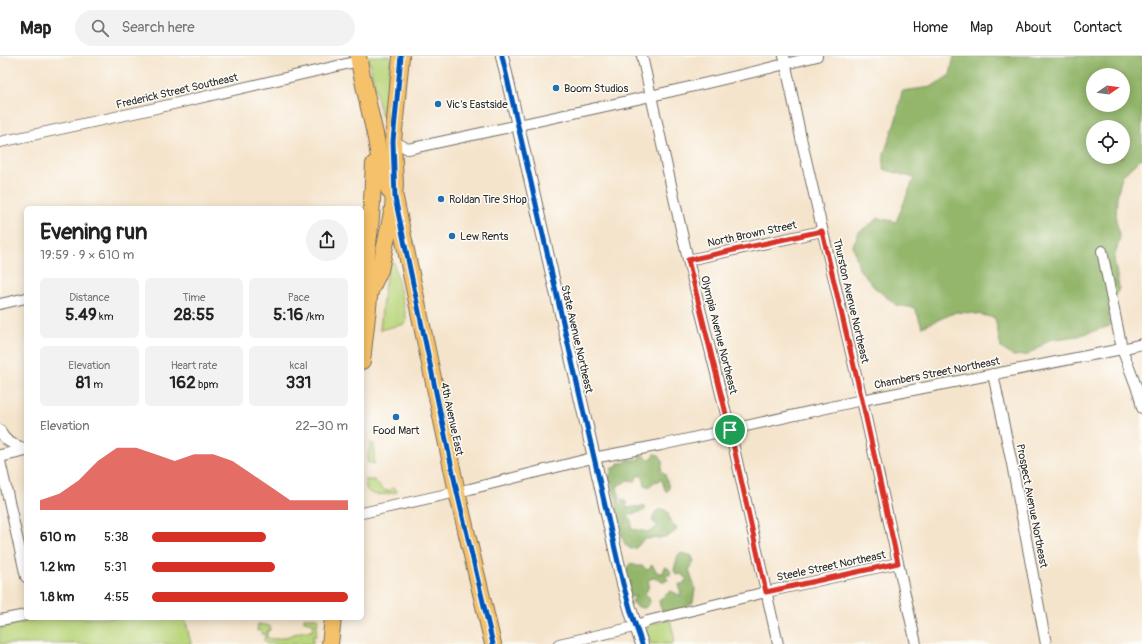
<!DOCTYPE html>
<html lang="en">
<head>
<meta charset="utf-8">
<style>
  body { margin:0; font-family:Pangolin,sans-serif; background:#f2f2f2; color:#222; height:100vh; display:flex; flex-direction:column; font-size:15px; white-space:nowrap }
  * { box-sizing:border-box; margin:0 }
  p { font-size:13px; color:#767676 }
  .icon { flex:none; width:22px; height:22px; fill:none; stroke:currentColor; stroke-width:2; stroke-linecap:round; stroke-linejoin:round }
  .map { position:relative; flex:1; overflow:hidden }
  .side { position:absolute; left:24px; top:150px; width:340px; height:414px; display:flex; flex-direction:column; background:#fff; border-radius:6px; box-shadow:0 2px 10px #0003 }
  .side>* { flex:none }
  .needle { width:26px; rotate:77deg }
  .tools { position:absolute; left:1086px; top:12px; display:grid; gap:8px }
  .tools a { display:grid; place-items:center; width:44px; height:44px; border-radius:50%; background:#fff; box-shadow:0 2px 10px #0003; font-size:20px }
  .pin { position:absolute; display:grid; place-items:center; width:34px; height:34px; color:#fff; margin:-17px; border:2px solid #fff; border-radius:50%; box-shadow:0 1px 4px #0007 }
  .round { display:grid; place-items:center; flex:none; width:42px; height:42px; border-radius:21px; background:#f2f2f2 }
  .headline { display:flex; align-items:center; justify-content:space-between; height:68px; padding:0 16px }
  h1 { font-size:22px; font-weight:700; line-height:30px }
  .metrics { display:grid; grid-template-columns:repeat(3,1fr); gap:6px; height:68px; padding:4px 16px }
  .metrics div { display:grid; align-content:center; border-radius:6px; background:#f2f2f2; text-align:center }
  .metrics b { font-size:17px; font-weight:700 }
  .metrics small { font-size:11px; font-weight:400 }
  .metrics p { font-size:11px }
  .chart { height:112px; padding:8px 16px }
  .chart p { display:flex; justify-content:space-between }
  .chart svg { width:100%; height:72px; margin-top:4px; fill:#d93025; opacity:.7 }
  ul { padding:0 16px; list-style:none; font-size:13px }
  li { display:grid; grid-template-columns:64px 48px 1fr; align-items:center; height:30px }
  li i { height:10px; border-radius:5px; background:#d93025 }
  header { display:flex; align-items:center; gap:24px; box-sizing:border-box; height:56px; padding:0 20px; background:#fff; border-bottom:1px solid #e0e0e0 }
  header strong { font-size:19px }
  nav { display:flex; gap:22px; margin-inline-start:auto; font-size:14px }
  .search { width:280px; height:36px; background:#f2f2f2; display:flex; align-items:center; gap:10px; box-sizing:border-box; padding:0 14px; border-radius:22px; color:#767676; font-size:15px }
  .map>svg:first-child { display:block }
  .green { fill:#bad57b; stroke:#728053 }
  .forest { fill:#93b66b; stroke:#5f704b; fill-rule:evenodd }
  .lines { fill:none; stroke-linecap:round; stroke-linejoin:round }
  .minor-casing { stroke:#726c63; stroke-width:12 }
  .tertiary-casing { stroke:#726c63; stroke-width:14 }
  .primary-casing { stroke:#726c63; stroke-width:18 }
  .minor { stroke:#fff; stroke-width:10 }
  .tertiary { stroke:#fff; stroke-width:12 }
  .primary { stroke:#f5c16b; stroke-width:16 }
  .cycleway-casing { stroke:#fdfcf7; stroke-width:8 }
  .cycleway { stroke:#0057b8; stroke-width:5 }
  .route-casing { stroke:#fff; stroke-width:8 }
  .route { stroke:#d93025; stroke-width:5 }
  .poi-dot { fill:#1f6fb2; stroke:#fdfcf7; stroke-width:1.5 }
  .labels { text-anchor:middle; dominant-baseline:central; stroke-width:3; stroke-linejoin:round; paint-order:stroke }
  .poi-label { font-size:11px; fill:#2b2b2b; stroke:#fdfcf7; text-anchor:start }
  .street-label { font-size:11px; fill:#2b2b2b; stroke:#fdfcf7 }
</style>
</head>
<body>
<header>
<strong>Map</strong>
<div class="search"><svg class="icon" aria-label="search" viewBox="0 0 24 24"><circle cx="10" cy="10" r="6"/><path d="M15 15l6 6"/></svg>Search here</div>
<nav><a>Home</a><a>Map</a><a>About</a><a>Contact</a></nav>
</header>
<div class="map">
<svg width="1142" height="588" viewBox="0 0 1142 588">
  <rect width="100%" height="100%" fill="#fdfcf7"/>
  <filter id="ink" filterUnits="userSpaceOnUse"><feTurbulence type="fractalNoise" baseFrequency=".025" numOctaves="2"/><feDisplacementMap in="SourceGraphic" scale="8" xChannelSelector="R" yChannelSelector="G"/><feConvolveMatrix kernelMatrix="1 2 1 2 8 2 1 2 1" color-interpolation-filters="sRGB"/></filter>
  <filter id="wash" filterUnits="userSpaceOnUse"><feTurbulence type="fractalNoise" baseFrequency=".012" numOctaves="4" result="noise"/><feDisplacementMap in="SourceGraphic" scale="16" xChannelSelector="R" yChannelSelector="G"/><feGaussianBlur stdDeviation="0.9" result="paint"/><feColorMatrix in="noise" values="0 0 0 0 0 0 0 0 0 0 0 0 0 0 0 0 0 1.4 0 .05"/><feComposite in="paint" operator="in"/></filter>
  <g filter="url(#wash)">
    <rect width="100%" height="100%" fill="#f5e4cc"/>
    <g class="green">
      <path d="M368 0H391L384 59H381Z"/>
      <path d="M389 204 393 205 394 207 407 265 404 268 380 274 384 233Z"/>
      <path d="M370 387 374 388V408L367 406Z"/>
      <path d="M365 424H374L383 434 389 435 392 432 396 433 397 436C385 438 364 445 365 424Z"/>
      <path d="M42 562H185L191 588H0V572Z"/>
      <path d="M304 562H318L316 580H313V588H266V586L264 585 265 578H261V575L260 574 257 575 258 568 270 570V574L267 575V582C284 587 296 573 312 575L314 567 304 565Z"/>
      <path d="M670 564 674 580 673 588H651L646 576 647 572 653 568Z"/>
    </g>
    <g class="forest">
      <path d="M954 0H1142V103H1140L1122 120 1117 141 1116 164 1120 182 1114 202 1119 232 1109 256 1110 270 1078 280 1049 284 1028 299 1013 300 1001 292 995 262 972 257 956 256 922 271 915 252 896 249 874 231 859 213 853 189 859 176 879 162 896 166 914 122 883 113 884 98 897 60 902 35 931 31 950 19ZM1093 19H1123V49H1093ZM1093 71H1123V101H1093Z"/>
      <path d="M655 398 659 399 663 405 661 414 665 418 669 432 667 436 665 434 662 424 654 426 649 431 645 429 643 421 638 419 635 425 626 424 624 427 620 428 617 432 620 442 619 446 621 448 622 443 627 447 626 452 645 450V454C640 457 634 456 628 460 632 464 632 467 631 473L649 476 656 472 658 469 654 467 652 463 656 455C670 450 667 459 671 467 672 468 676 472 677 472L676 475 668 480 659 482 644 483 636 492 631 493C621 488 622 478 621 468L618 466 616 443 612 431V427L608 422 611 417 612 412 617 411 618 407H624L629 403 631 404 639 403 640 399 645 400 648 403H651Z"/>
      <path d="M683 497 692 500 694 506 689 514 695 533 693 546 683 554 664 558 660 550 659 544 671 535 681 540 679 528H683L687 522 681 518 676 519 674 514 678 499Z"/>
      <path d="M631 507 636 510H643L647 514 652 509 658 517H663L665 511 668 512 671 516 670 519H665L668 524C661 528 660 523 653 522L648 524 649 528 647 535 644 537C648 539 649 541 650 546L645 552C640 552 635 550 632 545L636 540 630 541 627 532 632 526 627 527 625 513H629L627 511Z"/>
    </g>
  </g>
  <g filter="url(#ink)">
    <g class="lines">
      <defs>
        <g id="minor">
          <path d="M642 0 688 204 730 374 778 588"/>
          <path d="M784 0 801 82 862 344 916 588"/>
          <path d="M393 85 408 93C545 63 681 35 817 0"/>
          <path d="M0 86 143 55 359 5"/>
          <path d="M1102 195 1122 293 1139 338 1142 352"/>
          <path d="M688 204 822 175"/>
          <path d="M0 248 26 242"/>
          <path d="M993 318 1012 408 1046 588"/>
          <path d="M0 374C4 386 15 389 26 393"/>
          <path d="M0 405 26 521"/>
          <path d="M362 457 470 433 588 403 661 389 862 344 1122 293 1142 288"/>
          <path d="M0 564 26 559"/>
          <path d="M559 588 630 572 648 565 766 536 898 507"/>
        </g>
        <g id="tertiary">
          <path d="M502 0 623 528 632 559 642 588"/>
          <path d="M0 400 26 394"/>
        </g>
        <g id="primary">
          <path d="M358 0C363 26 369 52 375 78 380 100 379 124 395 142L457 436 493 588"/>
          <path d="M370 235 380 214 393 152 395 129 393 85 401 0"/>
          <path d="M370 235 366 223 365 214 371 162 374 108"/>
          <path d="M362 305 371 224"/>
          <path d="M330 588 333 562"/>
        </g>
      </defs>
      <use href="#minor" class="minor-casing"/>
      <use href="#tertiary" class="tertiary-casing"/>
      <use href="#primary" class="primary-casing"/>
      <use href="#minor" class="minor"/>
      <use href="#tertiary" class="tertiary"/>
      <use href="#primary" class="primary"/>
      <defs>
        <g id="cycleway">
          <path d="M401 0 393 85 395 142 457 436 493 588"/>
          <path d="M502 0 623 528 632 559 642 588"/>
        </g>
      </defs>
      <use href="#cycleway" class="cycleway-casing"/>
      <use href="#cycleway" class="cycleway"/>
    </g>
  </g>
  <g class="lines" filter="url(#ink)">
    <defs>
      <path id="route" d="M822 175 862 344 898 507 766 536 730 374 688 204Z"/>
    </defs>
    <use href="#route" class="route-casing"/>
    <use href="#route" class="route"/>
  </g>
  <g class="poi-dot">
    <circle cx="556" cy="32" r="4"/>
    <circle cx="438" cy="48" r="4"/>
    <circle cx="441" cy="143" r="4"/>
    <circle cx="452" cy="180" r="4"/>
    <circle cx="396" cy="361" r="4"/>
  </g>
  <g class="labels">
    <g class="poi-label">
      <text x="564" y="32">Boom Studios</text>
      <text x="446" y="48">Vic's Eastside</text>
      <text x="449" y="143">Roldan Tire SHop</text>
      <text x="460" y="180">Lew Rents</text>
      <text x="396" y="374" text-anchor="middle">Food Mart</text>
    </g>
    <g class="street-label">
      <text transform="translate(177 35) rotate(-13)">Frederick Street Southeast</text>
      <text transform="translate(752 178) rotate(-12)">North Brown Street</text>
      <text transform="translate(851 245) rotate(77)">Thurston Avenue Northeast</text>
      <text transform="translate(719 279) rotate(76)">Olympia Avenue Northeast</text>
      <text transform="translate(577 283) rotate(77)">State Avenue Northeast</text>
      <text transform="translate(937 317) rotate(-11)">Chambers Street Northeast</text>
      <text transform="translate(452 363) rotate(78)">4th Avenue East</text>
      <text transform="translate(1032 450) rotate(79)">Prospect Avenue Northeast</text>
      <text transform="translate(831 510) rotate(-12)">Steele Street Northeast</text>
    </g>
  </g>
</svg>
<div class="tools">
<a><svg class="needle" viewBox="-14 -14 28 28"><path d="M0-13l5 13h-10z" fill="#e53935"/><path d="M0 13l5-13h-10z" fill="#767676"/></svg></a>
<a><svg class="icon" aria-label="locate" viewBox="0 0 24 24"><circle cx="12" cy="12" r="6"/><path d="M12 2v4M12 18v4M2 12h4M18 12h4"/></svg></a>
</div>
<div class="pin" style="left:730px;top:374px;background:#1e9e55"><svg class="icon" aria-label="arrive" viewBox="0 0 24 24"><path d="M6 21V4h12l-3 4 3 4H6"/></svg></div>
<section class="side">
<div class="headline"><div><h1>Evening run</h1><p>19:59 · 9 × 610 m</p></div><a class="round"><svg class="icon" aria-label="share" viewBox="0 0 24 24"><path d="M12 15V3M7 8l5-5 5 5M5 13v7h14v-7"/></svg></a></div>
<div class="metrics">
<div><p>Distance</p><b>5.49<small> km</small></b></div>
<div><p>Time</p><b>28:55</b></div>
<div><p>Pace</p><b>5:16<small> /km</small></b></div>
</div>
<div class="metrics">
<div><p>Elevation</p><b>81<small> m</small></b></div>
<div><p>Heart rate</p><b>162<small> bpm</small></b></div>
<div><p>kcal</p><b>331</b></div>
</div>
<div class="chart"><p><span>Elevation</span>22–30 m</p>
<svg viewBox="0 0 160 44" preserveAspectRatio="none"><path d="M0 44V38L10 34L20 26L30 14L40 6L50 6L60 10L70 14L80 10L90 10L100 14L110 22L120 30L130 38L140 38L150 38L160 38V44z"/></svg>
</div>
<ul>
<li><b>610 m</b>5:38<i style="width:58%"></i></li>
<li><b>1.2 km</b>5:31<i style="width:63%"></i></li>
<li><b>1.8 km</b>4:55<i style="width:100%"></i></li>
</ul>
</section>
</div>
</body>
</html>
